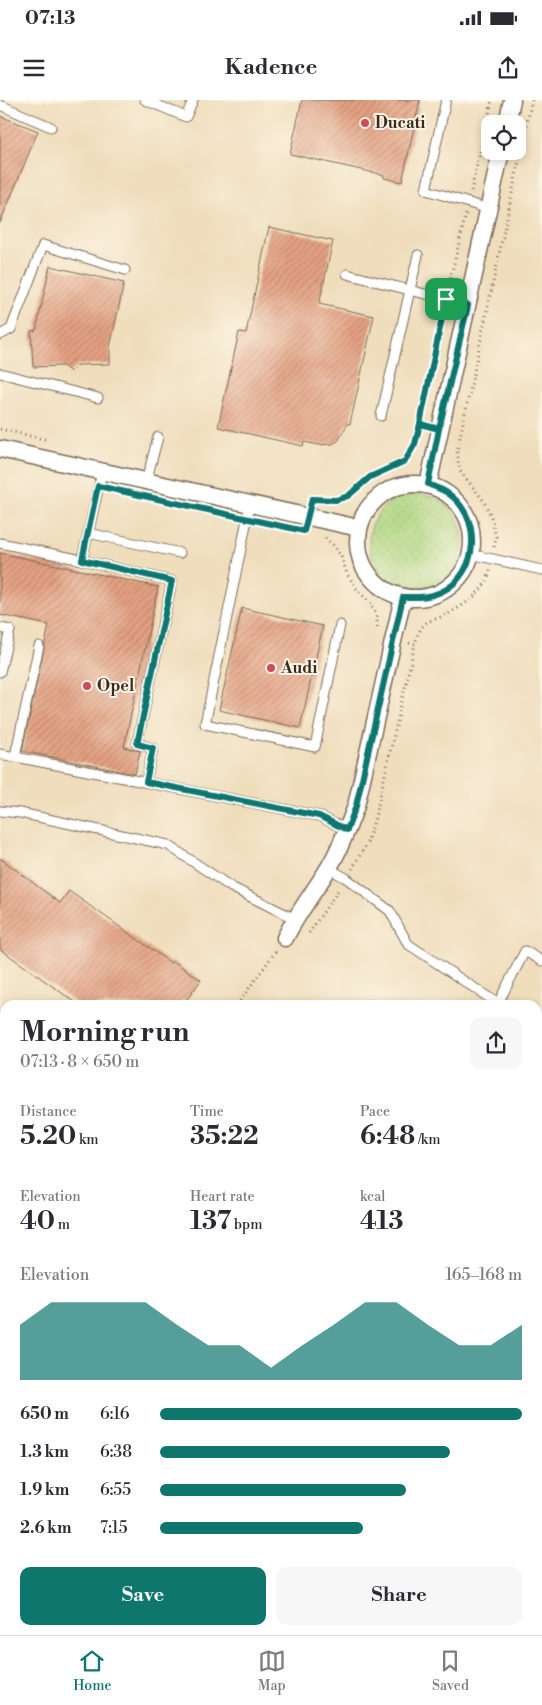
<!DOCTYPE html>
<html lang="en">
<head>
<meta charset="utf-8">
<style>
  body { margin:0; font-family:"Libre Bodoni",serif; background:#f7f7f7; color:#2b2b33; height:100vh; display:flex; flex-direction:column; font-size:19px; white-space:nowrap }
  * { box-sizing:border-box; margin:0 }
  p { font-size:16px; color:#7c7c81 }
  .icon { flex:none; width:28px; height:28px; fill:none; stroke:currentColor; stroke-width:2; stroke-linecap:round; stroke-linejoin:round }
  .map { position:relative; flex:1; overflow:hidden }
  .sheet { position:absolute; left:0px; top:900px; width:542px; height:635px; display:flex; flex-direction:column; background:#fff; border-radius:15px 15px 0 0; box-shadow:0 2px 8px #0003 }
  .sheet>* { flex:none }
  .fabs { position:absolute; left:481px; top:15px; display:grid; gap:10px }
  .fabs a { display:grid; place-items:center; width:45px; height:45px; border-radius:10px; background:#fff; box-shadow:0 2px 8px #0003; font-size:25px }
  .pin { position:absolute; display:grid; place-items:center; width:42px; height:42px; color:#fff; margin:-21px; border-radius:10px; box-shadow:0 2px 8px #0006 }
  .round { display:grid; place-items:center; flex:none; width:52px; height:52px; border-radius:10px; background:#f7f7f7 }
  .head { display:flex; align-items:center; justify-content:space-between; height:85px; padding:0 20px }
  h1 { font-size:28px; font-weight:700; line-height:38px }
  .metrics { display:grid; grid-template-columns:repeat(3,1fr); gap:8px; height:85px; padding:5px 20px }
  .metrics div { display:grid; align-content:center }
  .metrics b { font-size:25px; font-weight:700 }
  .metrics small { font-size:14px; font-weight:400 }
  .metrics p { font-size:14px }
  .chart { height:140px; padding:10px 20px }
  .chart p { display:flex; justify-content:space-between }
  .chart svg { width:100%; height:90px; margin-top:5px; fill:#0f766e; opacity:.7 }
  .cta { display:flex; gap:10px; margin-top:auto; padding:10px 20px }
  .cta a { flex:1; height:58px; border-radius:10px; background:#0f766e; color:#fff; font-size:20px; font-weight:700; line-height:58px; text-align:center }
  .cta a+a { background:#f7f7f7; color:#2b2b33 }
  ul { padding:0 20px; list-style:none; font-size:16px }
  li { display:grid; grid-template-columns:80px 60px 1fr; align-items:center; height:38px }
  li i { height:12px; border-radius:6px; background:#0f766e }
  .status { display:flex; justify-content:space-between; align-items:center; height:35px; padding:0 25px; background:#fff; direction:ltr }
  .status svg { height:14px; fill:currentColor }
  header { display:flex; justify-content:space-between; align-items:center; height:65px; padding:0 20px; background:#fff; font-size:22px; font-weight:700 }
  .tab-bar { display:flex; justify-content:space-around; align-items:center; height:70px; border-top:1px solid #e1e1e2; background:#fff; font-size:14px; color:#7c7c81 }
  .tab-bar a { display:grid; justify-items:center; gap:2px }
  .tab-bar .current { color:#0f766e }
  .map>svg:first-child { display:block }
  .grass { fill:url(#grass-dots); stroke:#74804f }
  .water { fill:url(#water-rules); stroke:#5a7386 }
  .building { fill:url(#building-hatch) }
  .lines { fill:none; stroke-linecap:round; stroke-linejoin:round }
  .lane-casing { stroke:#7a6955; stroke-width:11 }
  .street-casing { stroke:#7a6955; stroke-width:19 }
  .path { stroke:#7a6955; stroke-width:3; stroke-dasharray:1 4; stroke-linecap:butt }
  .lane { stroke:#fff; stroke-width:9 }
  .street { stroke:#fff; stroke-width:16 }
  .route-casing { stroke:#fff; stroke-width:10 }
  .route { stroke:#0f766e; stroke-width:6 }
  .poi-dot { fill:#d1495b; stroke:#fcf5e5; stroke-width:2 }
  .labels { text-anchor:middle; dominant-baseline:central; stroke-width:4; stroke-linejoin:round; paint-order:stroke }
  .poi-label { font-size:16px; font-weight:bold; fill:#3b2a1e; stroke:#fcf5e5; text-anchor:start }
</style>
</head>
<body>
<div class="status"><b>07:13</b><svg viewBox="0 0 49 12"><path d="M0 12V9h3v3zM5 12V6h3v6zM10 12V3h3v9zM15 12V0h3v12zM26 1h20v11H26zM47 4h2v5h-2z"/></svg></div>
<header><svg class="icon" aria-label="menu" viewBox="0 0 24 24"><path d="M4 6h16M4 12h16M4 18h16"/></svg>Kadence<svg class="icon" aria-label="share" viewBox="0 0 24 24"><path d="M12 15V3M7 8l5-5 5 5M5 13v7h14v-7"/></svg></header>
<div class="map">
<svg width="542" height="1535" viewBox="0 0 542 1535">
  <defs>
    <pattern id="grass-dots" width="8" height="8" patternUnits="userSpaceOnUse" patternTransform="scale(1.25)"><rect width="8" height="8" fill="#aed580"/><path d="M2 2h.1M6 6h.1" fill="none" stroke="#97b76e" stroke-width="1.8" stroke-linecap="round"/></pattern>
    <pattern id="water-rules" width="6" height="5" patternUnits="userSpaceOnUse" patternTransform="scale(1.25)"><rect width="6" height="5" fill="#78bcee"/><path d="M0 2.5h6" fill="none" stroke="#6499c0"/></pattern>
    <pattern id="building-hatch" width="6" height="6" patternUnits="userSpaceOnUse" patternTransform="scale(1.25)"><rect width="6" height="6" fill="#e4a182"/><path d="M-1 1l2-2M0 6l6-6M5 7l2-2" fill="none" stroke="#ba836a"/></pattern>
  </defs>
  <rect width="100%" height="100%" fill="#fcf5e5"/>
  <filter id="ink" filterUnits="userSpaceOnUse"><feTurbulence type="fractalNoise" baseFrequency=".02" numOctaves="2"/><feDisplacementMap in="SourceGraphic" scale="10" xChannelSelector="R" yChannelSelector="G"/><feConvolveMatrix kernelMatrix="1 2 1 2 8 2 1 2 1" color-interpolation-filters="sRGB"/></filter>
  <filter id="wash" filterUnits="userSpaceOnUse"><feTurbulence type="fractalNoise" baseFrequency=".0096" numOctaves="4" result="noise"/><feDisplacementMap in="SourceGraphic" scale="20" xChannelSelector="R" yChannelSelector="G"/><feGaussianBlur stdDeviation="1.12" result="paint"/><feColorMatrix in="noise" values="0 0 0 0 0 0 0 0 0 0 0 0 0 0 0 0 0 1.4 0 .05"/><feComposite in="paint" operator="in"/></filter>
  <g filter="url(#wash)">
    <rect width="100%" height="100%" fill="#efddbb"/>
    <circle class="grass" cx="416" cy="441" r="47"/>
    <path class="water" d="M0 936 5 938V992L0 990Z"/>
    <g id="blocks">
      <g class="building">
        <path d="M302 0H420L402 82 384 78V75L290 54Z"/>
        <path d="M0 16 38 31 0 123Z"/>
        <path d="M269 127 333 141 319 204 374 216 350 324 348 323 338 341 332 344 319 345 304 342 303 346 218 327 239 232 246 233Z"/>
        <path d="M50 166 124 183 110 247V264L78 265 71 272 63 266 33 267 31 231 36 230Z"/>
        <path d="M0 453 158 487 124 647 140 651 135 674 22 651 49 525 0 515Z"/>
        <path d="M242 508 323 526 300 628 219 610Z"/>
        <path d="M0 758 60 803 69 791 171 863 173 861 201 880 185 902 181 899 177 905H79L0 849Z"/>
      </g>
    </g>
  </g>
  <g filter="url(#ink)">
    <use href="#blocks" fill-opacity="0" stroke="#7a6955" stroke-width="1"/>
    <g class="lines">
      <defs>
        <g id="lane">
          <path d="M145 0 186 17 193 0"/>
          <path d="M446 0 426 90 489 109"/>
          <path d="M0 5 51 27"/>
          <path d="M347 174 468 205"/>
          <path d="M0 235 11 229 43 145 125 170"/>
          <path d="M0 273 98 298"/>
          <path d="M381 316 418 155"/>
          <path d="M102 372 82 460 172 481 137 644 153 648 146 682"/>
          <path d="M146 382 158 337"/>
          <path d="M250 405 205 624 315 647 340 525"/>
          <path d="M88 433 180 453"/>
          <path d="M0 443 82 460"/>
          <path d="M470 454 542 470"/>
          <path d="M0 528 10 530 0 572"/>
          <path d="M0 654 319 716 347 730"/>
          <path d="M15 656 39 546"/>
          <path d="M0 711 20 713 168 745 231 787 295 819"/>
          <path d="M328 768 346 778 390 811 408 844 497 903"/>
          <path d="M497 905 525 851 542 861"/>
          <path d="M538 1051 542 1055"/>
        </g>
        <g id="street">
          <path d="M507 24 512 0"/>
          <path d="M0 349 359 428"/>
          <circle cx="415" cy="441" r="57"/>
          <path d="M428 385 501 51"/>
          <path d="M285 838C297 814 314 792 328 769 340 750 348 727 356 706L403 497"/>
        </g>
      </defs>
      <use href="#lane" class="lane-casing"/>
      <use href="#street" class="street-casing"/>
      <g class="path">
        <path d="M471 91 492 0"/>
        <path d="M448 188 466 114"/>
        <path d="M420 323 443 211"/>
        <path d="M0 329 48 340"/>
        <path d="M314 399 336 400 347 396 370 377 405 361 415 345 421 324"/>
        <path d="M325 438 333 445 341 456 347 474 357 489 370 503 377 517V530"/>
        <path d="M494 447 496 437 491 416 483 400 460 371 457 351 532 0"/>
        <path d="M409 543 415 544C417 537 419 529 426 523 431 520 438 518 444 516 463 506 485 493 490 470"/>
        <path d="M352 769 367 743 375 718 415 544"/>
        <path d="M309 833 339 789"/>
        <path d="M237 905 276 851"/>
        <path d="M1 990 5 997"/>
        <path d="M0 1057 5 1061"/>
        <path d="M538 1419 542 1422"/>
        <path d="M538 1503 542 1495"/>
        <path d="M520 1535 522 1530"/>
      </g>
      <use href="#lane" class="lane"/>
      <use href="#street" class="street"/>
    </g>
  </g>
  <g class="lines" filter="url(#ink)">
    <defs>
      <path id="route" d="M446 199 420 324 439 329 428 384C434 387 441 389 446 392 483 415 480 474 441 492 428 498 416 497 403 497L356 706 347 730 319 716 146 682 153 648 137 644 172 481 82 460 98 386 304 431 312 399 336 400 348 396 370 377 405 361 415 344 420 324 439 329 468 205 446 199"/>
    </defs>
    <use href="#route" class="route-casing"/>
    <use href="#route" class="route"/>
  </g>
  <g class="poi-dot">
    <circle cx="365" cy="23" r="5"/>
    <circle cx="271" cy="568" r="5"/>
    <circle cx="87" cy="586" r="5"/>
  </g>
  <g class="labels">
    <g class="poi-label">
      <text x="375" y="23">Ducati</text>
      <text x="281" y="568">Audi</text>
      <text x="97" y="586">Opel</text>
    </g>
  </g>
</svg>
<div class="fabs">
<a><svg class="icon" aria-label="locate" viewBox="0 0 24 24"><circle cx="12" cy="12" r="6"/><path d="M12 2v4M12 18v4M2 12h4M18 12h4"/></svg></a>
</div>
<div class="pin" style="left:446px;top:199px;background:#1e9e55"><svg class="icon" aria-label="arrive" viewBox="0 0 24 24"><path d="M6 21V4h12l-3 4 3 4H6"/></svg></div>
<section class="sheet">
<div class="head"><div><h1>Morning run</h1><p>07:13 · 8 × 650 m</p></div><a class="round"><svg class="icon" aria-label="share" viewBox="0 0 24 24"><path d="M12 15V3M7 8l5-5 5 5M5 13v7h14v-7"/></svg></a></div>
<div class="metrics">
<div><p>Distance</p><b>5.20<small> km</small></b></div>
<div><p>Time</p><b>35:22</b></div>
<div><p>Pace</p><b>6:48<small> /km</small></b></div>
</div>
<div class="metrics">
<div><p>Elevation</p><b>40<small> m</small></b></div>
<div><p>Heart rate</p><b>137<small> bpm</small></b></div>
<div><p>kcal</p><b>413</b></div>
</div>
<div class="chart"><p><span>Elevation</span>165–168 m</p>
<svg viewBox="0 0 160 44" preserveAspectRatio="none"><path d="M0 44V17L10 6L20 6L30 6L40 6L50 17L60 27L70 27L80 38L90 27L100 17L110 6L120 6L130 17L140 27L150 27L160 17V44z"/></svg>
</div>
<ul>
<li><b>650 m</b>6:16<i style="width:100%"></i></li>
<li><b>1.3 km</b>6:38<i style="width:80%"></i></li>
<li><b>1.9 km</b>6:55<i style="width:68%"></i></li>
<li><b>2.6 km</b>7:15<i style="width:56%"></i></li>
</ul>
<div class="cta"><a>Save</a><a>Share</a></div>
</section>
</div>
<nav class="tab-bar">
<a class="current"><svg class="icon" aria-label="home" viewBox="0 0 24 24"><path d="M3 11l9-7 9 7M6 9v11h12V9"/></svg>Home</a>
<a><svg class="icon" aria-label="map" viewBox="0 0 24 24"><path d="M3 6l6-2 6 2 6-2v14l-6 2-6-2-6 2zM9 4v14M15 6v14"/></svg>Map</a>
<a><svg class="icon" aria-label="saved" viewBox="0 0 24 24"><path d="M7 4h10v16l-5-4-5 4z"/></svg>Saved</a>
</nav>
</body>
</html>
